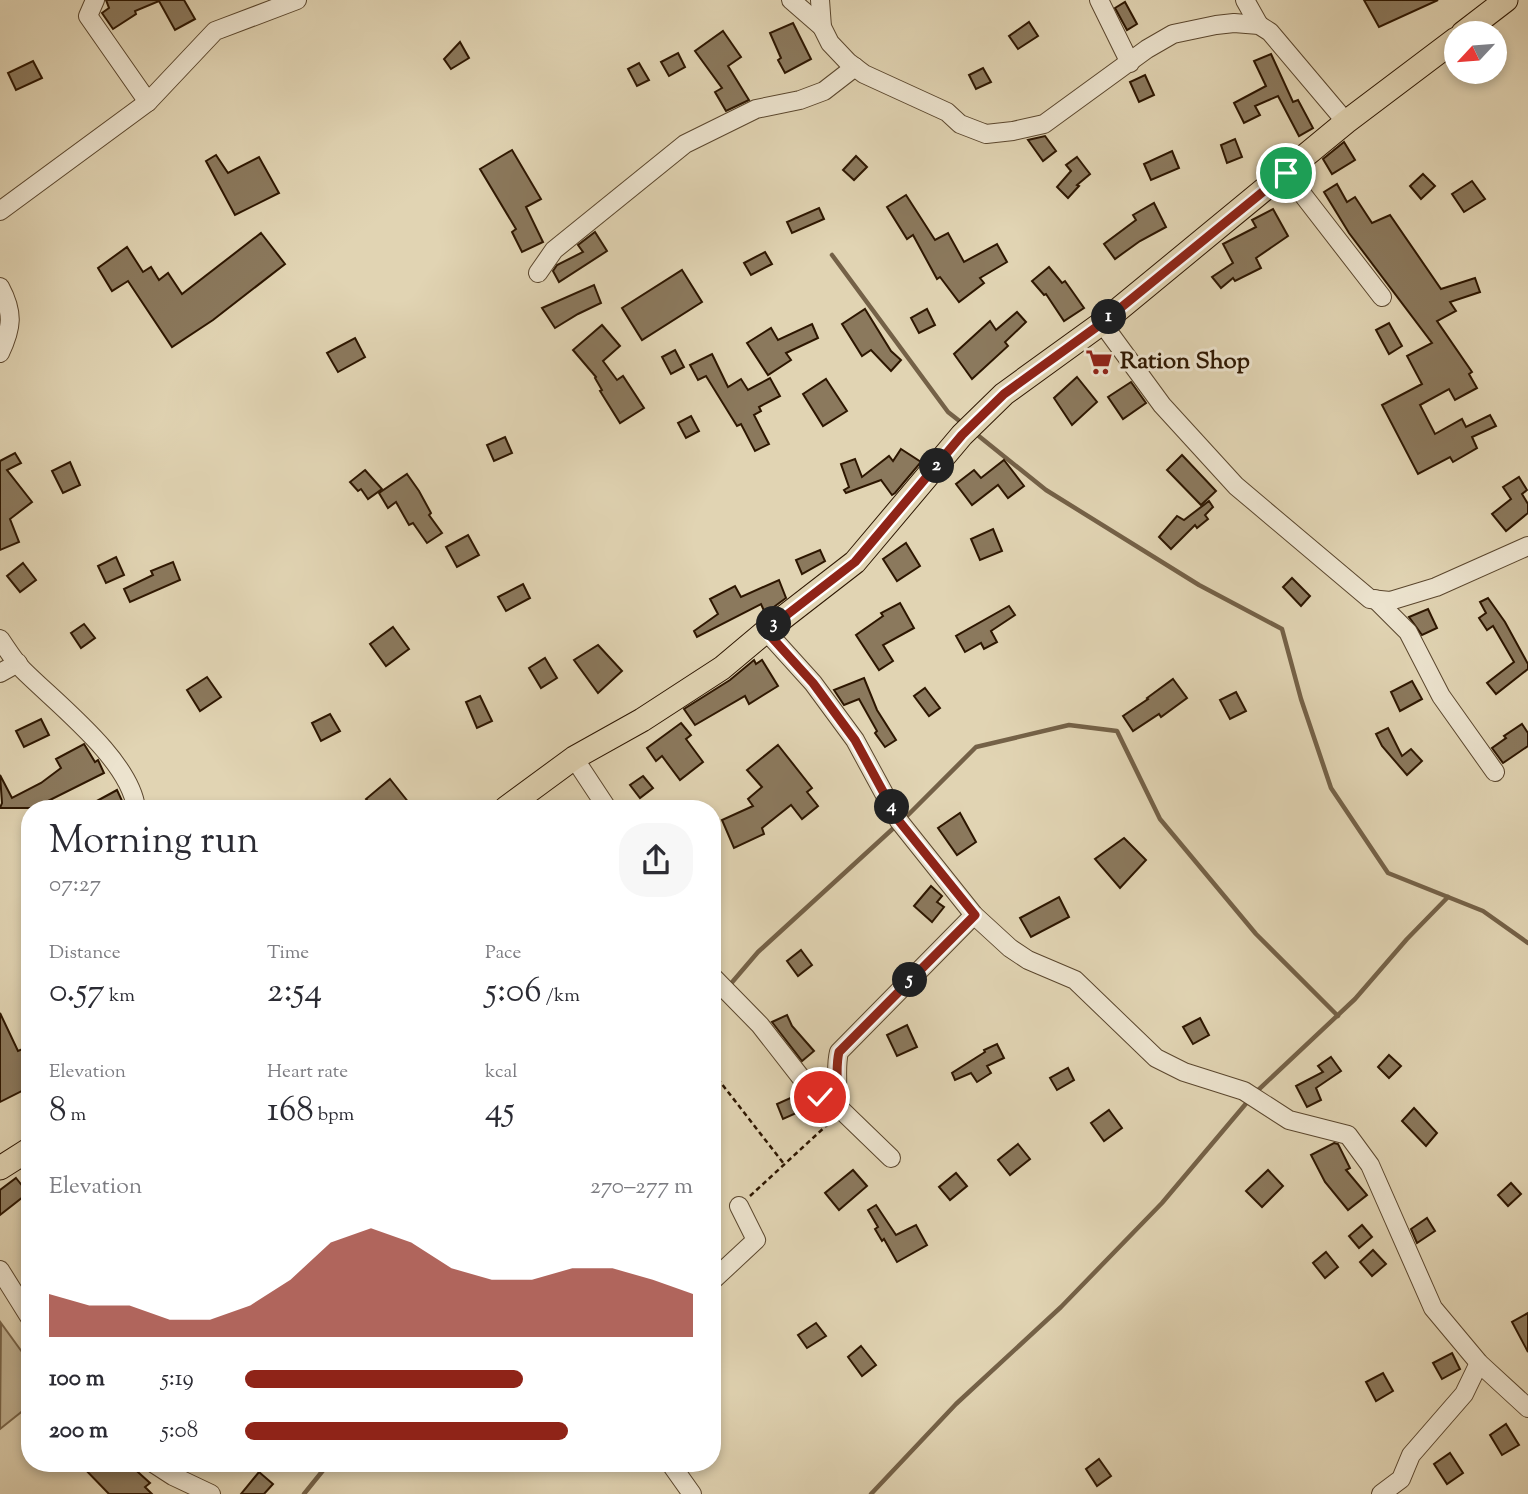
<!DOCTYPE html>
<html lang="en">
<head>
<meta charset="utf-8">
<style>
  body { margin:0; font-family:"Sorts Mill Goudy",serif; background:#f7f7f7; color:#2b2b33; height:100vh; display:flex; flex-direction:column; font-size:26px; white-space:nowrap }
  * { box-sizing:border-box; margin:0 }
  p { font-size:23px; color:#7c7c81 }
  .icon { flex:none; width:38px; height:38px; fill:none; stroke:currentColor; stroke-width:2; stroke-linecap:round; stroke-linejoin:round }
  .map { position:relative; flex:1; overflow:hidden }
  .panel { position:absolute; left:21px; top:800px; width:700px; height:672px; display:flex; flex-direction:column; background:#fff; border-radius:28px; box-shadow:0 4px 10px #0003 }
  .panel>* { flex:none }
  .needle { width:46px; rotate:244deg }
  .tools { position:absolute; left:1444px; top:21px; display:grid; gap:14px }
  .tools a { display:grid; place-items:center; width:63px; height:63px; border-radius:50%; background:#fff; box-shadow:0 4px 10px #0003; font-size:35px }
  .pin { position:absolute; display:grid; place-items:center; width:60px; height:60px; color:#fff; margin:-30px; border:4px solid #fff; border-radius:50%; box-shadow:0 2px 7px #0007 }
  .km { position:absolute; width:35px; height:35px; margin:-18px; border-radius:50%; background:#222; color:#fff; font-size:19px; line-height:35px; text-align:center }
  .round { display:grid; place-items:center; flex:none; width:74px; height:74px; border-radius:28px; background:#f7f7f7 }
  .headline { display:flex; align-items:center; justify-content:space-between; height:119px; padding:0 28px }
  h1 { font-size:38px; font-weight:600; line-height:52px }
  .figures { display:grid; grid-template-columns:repeat(3,1fr); gap:10px; height:119px; padding:7px 28px }
  .figures div { display:grid; align-content:center }
  .figures b { font-size:35px; font-weight:600 }
  .figures small { font-size:19px; font-weight:400 }
  .figures p { font-size:19px }
  .chart { height:196px; padding:14px 28px }
  .chart p { display:flex; justify-content:space-between }
  .chart svg { width:100%; height:126px; margin-top:7px; fill:#8f2418; opacity:.7 }
  ul { padding:0 28px; list-style:none; font-size:23px }
  li { display:grid; grid-template-columns:112px 84px 1fr; align-items:center; height:52px }
  li i { height:18px; border-radius:9px; background:#8f2418 }
  .map>svg:first-child { display:block }
  .green { fill:#c2b495; stroke:#78654a; stroke-width:2 }
  .lines { fill:none; stroke-linecap:round; stroke-linejoin:round }
  .stream { stroke:#746147; stroke-width:4.5 }
  .building { fill:#8b795d; stroke:#2d1600; stroke-width:2 }
  .minor-casing { stroke:#5a462d; stroke-width:20 }
  .major-casing { stroke:#2d1600; stroke-width:25 }
  .path { stroke:#2d1600; stroke-width:2.5; stroke-dasharray:5 3.5; stroke-linecap:butt }
  .minor { stroke:#ece3ce; stroke-width:18 }
  .major { stroke:#e1d4b3; stroke-width:23 }
  .route-casing { stroke:#fff; stroke-width:14 }
  .route { stroke:#8f2418; stroke-width:9 }
  .labels { text-anchor:middle; dominant-baseline:central; stroke-width:6; stroke-linejoin:round; paint-order:stroke }
  .poi-label { font-size:24px; font-weight:bold; fill:#2d1600; stroke:#ece3ce; text-anchor:start }
</style>
</head>
<body>
<div class="map">
<svg width="1528" height="1494" viewBox="0 0 1528 1494">
  <rect width="100%" height="100%" fill="#e1d4b3"/>
  <filter id="stains"><feTurbulence type="fractalNoise" baseFrequency=".00286" numOctaves="4"/><feColorMatrix values="0 0 0 0 .2 0 0 0 0 .09 0 0 0 0 .02 0 0 0 .5 -.17"/></filter>
  <radialGradient id="worn" r=".72"><stop offset=".6" stop-color="#630" stop-opacity="0"/><stop offset="1" stop-color="#630" stop-opacity=".3"/></radialGradient>
  <path class="green" d="M1 1323 30 1363V1405L0 1429Z"/>
  <g class="lines">
    <g class="stream">
      <path d="M832 255 948 412 962 423"/>
      <path d="M975 433 1046 490 1199 585 1282 629 1301 699 1331 788 1388 873 1483 911 1528 943"/>
      <path d="M905 818 976 747 1069 725 1117 731 1160 819 1256 934 1338 1016"/>
      <path d="M728 987 758 952 898 824"/>
      <path d="M712 1005 722 994"/>
      <path d="M1255 1093 1355 999 1407 939 1448 897"/>
      <path d="M304 1494 329 1463"/>
      <path d="M871 1494 956 1404 1061 1307 1162 1203 1249 1100"/>
    </g>
  </g>
  <g class="building">
    <path d="M106 0H184L195 19 175 30 159 1 135 11 136 14 113 29 102 13 109 8Z"/>
    <path d="M1364 0H1438L1379 27Z"/>
    <path d="M1125 2 1137 24 1127 30 1115 8Z"/>
    <path d="M1029 22 1038 36 1018 49 1009 36Z"/>
    <path d="M793 23 811 59 785 73 778 60 781 58 770 33Z"/>
    <path d="M723 31 741 57 728 66 749 100 726 111 715 92 722 88 695 51Z"/>
    <path d="M460 42 469 58 451 69 444 59Z"/>
    <path d="M678 53 685 67 669 76 661 62Z"/>
    <path d="M1271 54 1293 102 1298 100 1313 128 1299 136 1278 96 1255 106 1260 115 1244 123 1234 103 1266 86 1254 61Z"/>
    <path d="M33 61 42 78 16 90 8 73Z"/>
    <path d="M639 63 649 80 637 86 628 69Z"/>
    <path d="M983 68 991 82 976 89 969 75Z"/>
    <path d="M1145 75 1154 95 1139 102 1130 82Z"/>
    <path d="M1045 136 1056 151 1043 161 1028 140Z"/>
    <path d="M1235 139 1242 157 1227 163 1221 145Z"/>
    <path d="M1344 142 1355 160 1332 174 1323 159Z"/>
    <path d="M512 150 541 199 526 207 543 242 522 252 512 232 516 229 480 169Z"/>
    <path d="M1172 151 1179 168 1151 180 1144 164Z"/>
    <path d="M216 155 228 173 259 157 279 193 235 215 206 161Z"/>
    <path d="M856 156 867 167 854 180 843 170Z"/>
    <path d="M1077 157 1090 174 1077 185 1079 186 1068 198 1057 187 1071 171 1066 165Z"/>
    <path d="M1423 174 1435 186 1421 199 1410 186Z"/>
    <path d="M1472 181 1485 199 1464 212 1452 194Z"/>
    <path d="M1337 184 1347 202 1355 197 1372 223 1390 215 1441 289 1475 278 1480 292 1450 302 1456 311 1437 321 1472 372 1469 374 1477 388 1455 400 1449 389 1420 405 1435 434 1462 419 1466 427 1490 415 1496 426 1472 437 1477 448 1453 462 1450 457 1418 474 1382 405 1422 384 1407 356 1432 343 1349 233 1324 192Z"/>
    <path d="M906 195 935 240 948 233 964 262 997 244 1007 262 980 278 984 283 959 302 940 277 937 279 913 235 907 239 887 207Z"/>
    <path d="M1154 203 1166 227 1140 241 1115 259 1104 244 1136 220 1133 215Z"/>
    <path d="M819 208 824 219 792 233 787 222Z"/>
    <path d="M1273 209 1288 236 1256 258 1261 268 1235 281 1233 278 1221 288 1212 277 1233 263 1223 244 1256 227 1252 220Z"/>
    <path d="M595 232 607 251 559 282 553 271 557 265 583 252 578 245Z"/>
    <path d="M261 233 285 264 213 320 172 347 128 281 112 291 98 268 127 247 143 272 151 267 159 280 168 273 182 294Z"/>
    <path d="M765 252 772 264 751 275 744 263Z"/>
    <path d="M1049 267 1062 283 1065 281 1084 308 1064 321 1046 294 1044 295 1032 281Z"/>
    <path d="M682 270 702 302 642 340 622 308Z"/>
    <path d="M594 285 601 303 578 314 555 328 542 308Z"/>
    <path d="M865 309 891 351 901 360 891 371 871 350 862 356 842 324Z"/>
    <path d="M927 309 935 325 919 333 911 318Z"/>
    <path d="M1017 312 1026 322 1005 342 1008 346 972 379 954 354 990 321 996 330Z"/>
    <path d="M1389 323 1402 346 1389 354 1376 330Z"/>
    <path d="M812 324 818 338 786 353 791 360 768 375 747 343 771 328 778 340Z"/>
    <path d="M602 325 620 346 603 361 617 380 623 376 644 408 620 423 600 391 602 390 595 378 596 377 573 350Z"/>
    <path d="M355 338 365 357 338 372 327 353Z"/>
    <path d="M675 350 684 367 671 374 662 357Z"/>
    <path d="M712 354 728 387 741 379 748 390 770 378 780 396 759 407 761 411 754 415 769 444 755 451 741 424 737 426 706 376 698 380 690 365Z"/>
    <path d="M1077 377 1097 402 1072 425 1054 398Z"/>
    <path d="M826 379 847 411 823 426 803 394Z"/>
    <path d="M1131 382 1146 403 1123 419 1108 397Z"/>
    <path d="M691 416 699 431 686 438 678 423Z"/>
    <path d="M505 437 512 453 494 461 487 445Z"/>
    <path d="M901 449 921 462 895 493 892 495 881 480 846 493 844 490 849 487 841 464 855 459 862 477 889 456 893 461Z"/>
    <path d="M15 453 21 463 7 470 32 502 10 519 19 542 0 550V461Z"/>
    <path d="M1182 455 1216 491 1201 505 1167 470Z"/>
    <path d="M1004 460 1024 486 1008 498 998 485 972 505 956 484 974 470 981 478Z"/>
    <path d="M70 462 80 485 63 493 52 471Z"/>
    <path d="M365 470 382 489 368 499 361 489 358 491 350 482Z"/>
    <path d="M407 474 419 491 431 513 429 515 442 533 427 543 413 523 409 525 396 502 388 508 379 493Z"/>
    <path d="M1519 477 1527 490 1522 494 1528 504V513L1506 531 1492 514 1511 499 1503 487Z"/>
    <path d="M1209 501 1213 507 1205 515 1208 519 1197 528 1195 525 1171 549 1159 537 1177 516 1184 520Z"/>
    <path d="M993 529 1002 551 980 560 971 539Z"/>
    <path d="M468 535 479 555 457 567 446 547Z"/>
    <path d="M906 543 920 566 897 581 883 559Z"/>
    <path d="M820 550 825 561 802 574 796 560Z"/>
    <path d="M116 557 124 575 106 583 98 566Z"/>
    <path d="M173 562 180 580 130 602 124 589 153 575 151 571Z"/>
    <path d="M23 563 36 580 20 592 7 576Z"/>
    <path d="M1292 578 1310 596 1301 606 1283 587Z"/>
    <path d="M779 580 786 598 767 612 765 613 761 604 697 637 694 631 718 614 710 599 735 586 741 597Z"/>
    <path d="M523 584 530 598 506 611 498 597Z"/>
    <path d="M1488 598 1505 622 1528 664V669L1496 694 1487 683 1514 662 1493 626 1487 630 1479 618 1486 613 1480 602Z"/>
    <path d="M900 603 914 628 883 645 893 661 879 670 856 635 883 616 881 613Z"/>
    <path d="M1009 606 1015 615 991 631 997 642 984 649 981 643 965 652 956 636Z"/>
    <path d="M1428 609 1437 628 1422 635 1409 617Z"/>
    <path d="M84 624 95 638 81 648 71 633Z"/>
    <path d="M393 627 409 649 386 666 370 644Z"/>
    <path d="M598 645 622 671 598 693 574 660Z"/>
    <path d="M545 658 557 678 541 688 529 668Z"/>
    <path d="M754 660 756 664 762 660 778 686 749 704 745 696 695 725 684 709 730 680Z"/>
    <path d="M207 677 221 697 200 711 187 690Z"/>
    <path d="M864 678 877 710 896 740 885 747 875 733 877 731 859 699 844 705 834 690Z"/>
    <path d="M1173 679 1187 698 1161 717 1159 714 1133 731 1123 716 1148 699 1147 698Z"/>
    <path d="M1412 681 1422 699 1400 711 1391 692Z"/>
    <path d="M925 688 940 708 929 716 914 696Z"/>
    <path d="M1236 692 1246 711 1230 719 1220 700Z"/>
    <path d="M480 696 492 721 477 728 466 702Z"/>
    <path d="M330 714 340 731 321 741 312 723Z"/>
    <path d="M41 719 49 735 24 747 16 731Z"/>
    <path d="M681 723 691 735 686 739 703 762 680 780 662 756 656 761 647 748Z"/>
    <path d="M1522 724 1528 733V746L1503 763 1492 748 1506 738 1504 736Z"/>
    <path d="M1388 728 1402 756 1411 749 1422 761 1407 775 1382 746 1376 734Z"/>
    <path d="M84 744 95 762 98 760 104 773 34 808H0L2 803 0 775 12 798 41 783 61 768 56 759Z"/>
    <path d="M778 745 812 788 807 792 818 806 802 819 791 805 762 828 764 834 734 848 722 820 753 806 748 799 762 787 747 770Z"/>
    <path d="M643 776 653 788 640 798 630 785Z"/>
    <path d="M390 779 413 808H374L366 799Z"/>
    <path d="M117 790 123 803 112 808H84Z"/>
    <path d="M960 813 976 842 957 855 938 828Z"/>
    <path d="M1124 838 1146 860 1120 888 1095 859Z"/>
    <path d="M931 886 942 896 937 902 944 907 932 922 914 906Z"/>
    <path d="M1059 897 1069 917 1031 937 1020 918Z"/>
    <path d="M801 950 812 965 798 976 787 961Z"/>
    <path d="M0 1013 18 1051 30 1046V1087L0 1102Z"/>
    <path d="M787 1015 792 1026 814 1051 802 1061 772 1022Z"/>
    <path d="M1200 1018 1209 1035 1193 1044 1183 1027Z"/>
    <path d="M907 1025 917 1047 897 1056 887 1035Z"/>
    <path d="M997 1044 1004 1058 987 1066 991 1073 977 1082 971 1073 955 1080 952 1073 985 1052 984 1050Z"/>
    <path d="M1389 1055 1401 1066 1389 1078 1378 1067Z"/>
    <path d="M1331 1057 1341 1071 1316 1088 1321 1100 1307 1107 1296 1086 1323 1072 1318 1066Z"/>
    <path d="M1068 1068 1074 1080 1057 1090 1050 1078Z"/>
    <path d="M797 1095 803 1110 783 1119 777 1104Z"/>
    <path d="M1414 1108 1437 1133 1426 1146 1402 1121Z"/>
    <path d="M1109 1110 1122 1128 1104 1141 1091 1123Z"/>
    <path d="M1334 1143 1338 1144 1350 1168 1346 1170 1367 1195 1348 1210 1325 1182 1311 1155Z"/>
    <path d="M1018 1144 1030 1159 1010 1175 998 1160Z"/>
    <path d="M853 1170 867 1186 839 1210 825 1193Z"/>
    <path d="M1268 1170 1283 1186 1262 1207 1246 1191Z"/>
    <path d="M956 1173 967 1186 950 1200 939 1187Z"/>
    <path d="M16 1178 28 1193 0 1215V1190Z"/>
    <path d="M1511 1183 1521 1194 1508 1206 1498 1195Z"/>
    <path d="M876 1205 896 1235 916 1225 927 1245 897 1262 884 1239 882 1241 875 1229 878 1227 868 1210Z"/>
    <path d="M1427 1218 1435 1231 1417 1243 1411 1229Z"/>
    <path d="M1362 1225 1372 1237 1359 1248 1349 1236Z"/>
    <path d="M1373 1250 1386 1264 1372 1276 1360 1262Z"/>
    <path d="M1326 1252 1338 1267 1325 1278 1313 1263Z"/>
    <path d="M1528 1313V1352L1512 1322Z"/>
    <path d="M816 1323 826 1336 807 1348 798 1335Z"/>
    <path d="M861 1346 876 1365 862 1376 848 1357Z"/>
    <path d="M1452 1353 1460 1369 1442 1379 1433 1363Z"/>
    <path d="M1383 1373 1393 1391 1376 1401 1366 1382Z"/>
    <path d="M1506 1424 1519 1445 1502 1455 1490 1435Z"/>
    <path d="M1450 1453 1463 1473 1447 1484 1434 1464Z"/>
    <path d="M1099 1459 1111 1476 1097 1486 1086 1469Z"/>
    <path d="M79 1463H128L150 1483 145 1487 152 1494H109Z"/>
    <path d="M259 1472 273 1484 264 1494H241Z"/>
  </g>
  <g class="lines">
    <defs>
      <g id="minor">
        <path d="M95 0 88 16 148 102"/>
        <path d="M791 0 822 27"/>
        <path d="M820 0 822 27 830 43 848 62 864 74 947 112 960 124 986 134 1013 131 1044 124 1147 49 1173 34 1216 25 1234 23 1259 25 1270 32 1346 122"/>
        <path d="M1099 0 1130 63"/>
        <path d="M1245 0 1259 25"/>
        <path d="M1286 173 1382 297"/>
        <path d="M0 211 148 102 215 31 297 0"/>
        <path d="M538 273 554 250 685 144 756 109 800 100 824 91 855 67"/>
        <path d="M0 287C14 313 12 328 0 353"/>
        <path d="M1102 323 1162 405 1236 486 1370 599 1390 601 1436 587 1528 546"/>
        <path d="M1375 599 1408 632 1441 696 1495 772"/>
        <path d="M766 631 813 683 855 740 899 821 974 915 1010 948 1028 960 1075 980 1156 1058 1184 1072 1244 1091 1289 1120 1348 1135 1370 1165 1433 1308 1479 1363 1528 1408"/>
        <path d="M0 639C7 649 14 661 23 670 57 704 130 760 136 808"/>
        <path d="M0 673 18 663"/>
        <path d="M574 758 607 808"/>
        <path d="M712 976 760 1025 813 1093 831 1100 836 1097C839 1082 835 1068 839 1052L974 915"/>
        <path d="M831 1100 891 1158"/>
        <path d="M0 1270 30 1318"/>
        <path d="M712 1281 756 1240 739 1206"/>
        <path d="M153 1463 173 1476 211 1494"/>
        <path d="M670 1463 692 1494"/>
        <path d="M1381 1494 1401 1479 1411 1455 1464 1394 1479 1363"/>
      </g>
      <g id="major">
        <path d="M1463 33 1506 0"/>
        <path d="M506 808 574 758 642 720 722 668 766 631 855 562 962 435 1004 394 1102 323 1346 122 1456 39"/>
        <path d="M0 1168 30 1149"/>
      </g>
    </defs>
    <use href="#minor" class="minor-casing"/>
    <use href="#major" class="major-casing"/>
    <g class="path">
      <path d="M713 1053 718 1079 784 1164"/>
      <path d="M750 1196 827 1125 828 1121"/>
    </g>
    <use href="#minor" class="minor"/>
    <use href="#major" class="major"/>
  </g>
  <g class="lines">
    <defs>
      <path id="route" d="M820 1097 831 1100 836 1097C839 1082 835 1068 839 1052L975 915 899 821 855 740 813 683 766 631 855 562 962 435 1004 394 1102 323 1286 173"/>
    </defs>
    <use href="#route" class="route-casing"/>
    <use href="#route" class="route"/>
  </g>
  <defs>
    <symbol id="supermarket-bare" viewBox="-9 -9 18 18"><path d="M-6-5.5h2.5l.6 2H6L4.5 2H-2.5L-4.4-4H-6ZM-1.5 3.2a1.3 1.3 0 1 0 .1 0ZM3 3.2a1.3 1.3 0 1 0 .1 0Z" fill="#8f2418" stroke="#ece3ce" stroke-width="2.5" paint-order="stroke"/></symbol>
  </defs>
  <g fill-rule="evenodd">
    <use href="#supermarket-bare" x="1080" y="343" width="38" height="38"/>
  </g>
  <g class="labels">
    <g class="poi-label">
      <text x="1120" y="362">Ration Shop</text>
    </g>
  </g>
  <rect width="100%" height="100%" filter="url(#stains)"/>
  <rect width="100%" height="100%" fill="url(#worn)"/>
</svg>
<div class="tools">
<a><svg class="needle" viewBox="-14 -14 28 28"><path d="M0-13l5 13h-10z" fill="#e53935"/><path d="M0 13l5-13h-10z" fill="#7c7c81"/></svg></a>
</div>
<div class="pin" style="left:1286px;top:173px;background:#1e9e55"><svg class="icon" aria-label="arrive" viewBox="0 0 24 24"><path d="M6 21V4h12l-3 4 3 4H6"/></svg></div>
<div class="pin" style="left:820px;top:1097px;background:#d93025"><svg class="icon" aria-label="check" viewBox="0 0 24 24"><path d="M5 12l5 5 9-10"/></svg></div>
<b class="km" style="left:1109px;top:317px">1</b>
<b class="km" style="left:937px;top:466px">2</b>
<b class="km" style="left:774px;top:624px">3</b>
<b class="km" style="left:892px;top:807px">4</b>
<b class="km" style="left:910px;top:980px">5</b>
<section class="panel">
<div class="headline"><div><h1>Morning run</h1><p>07:27</p></div><a class="round"><svg class="icon" aria-label="share" viewBox="0 0 24 24"><path d="M12 15V3M7 8l5-5 5 5M5 13v7h14v-7"/></svg></a></div>
<div class="figures">
<div><p>Distance</p><b>0.57<small> km</small></b></div>
<div><p>Time</p><b>2:54</b></div>
<div><p>Pace</p><b>5:06<small> /km</small></b></div>
</div>
<div class="figures">
<div><p>Elevation</p><b>8<small> m</small></b></div>
<div><p>Heart rate</p><b>168<small> bpm</small></b></div>
<div><p>kcal</p><b>45</b></div>
</div>
<div class="chart"><p><span>Elevation</span>270–277 m</p>
<svg viewBox="0 0 160 44" preserveAspectRatio="none"><path d="M0 44V29L10 33L20 33L30 38L40 38L50 33L60 24L70 11L80 6L90 11L100 20L110 24L120 24L130 20L140 20L150 24L160 29V44z"/></svg>
</div>
<ul>
<li><b>100 m</b>5:19<i style="width:62%"></i></li>
<li><b>200 m</b>5:08<i style="width:72%"></i></li>
</ul>
</section>
</div>
</body>
</html>
